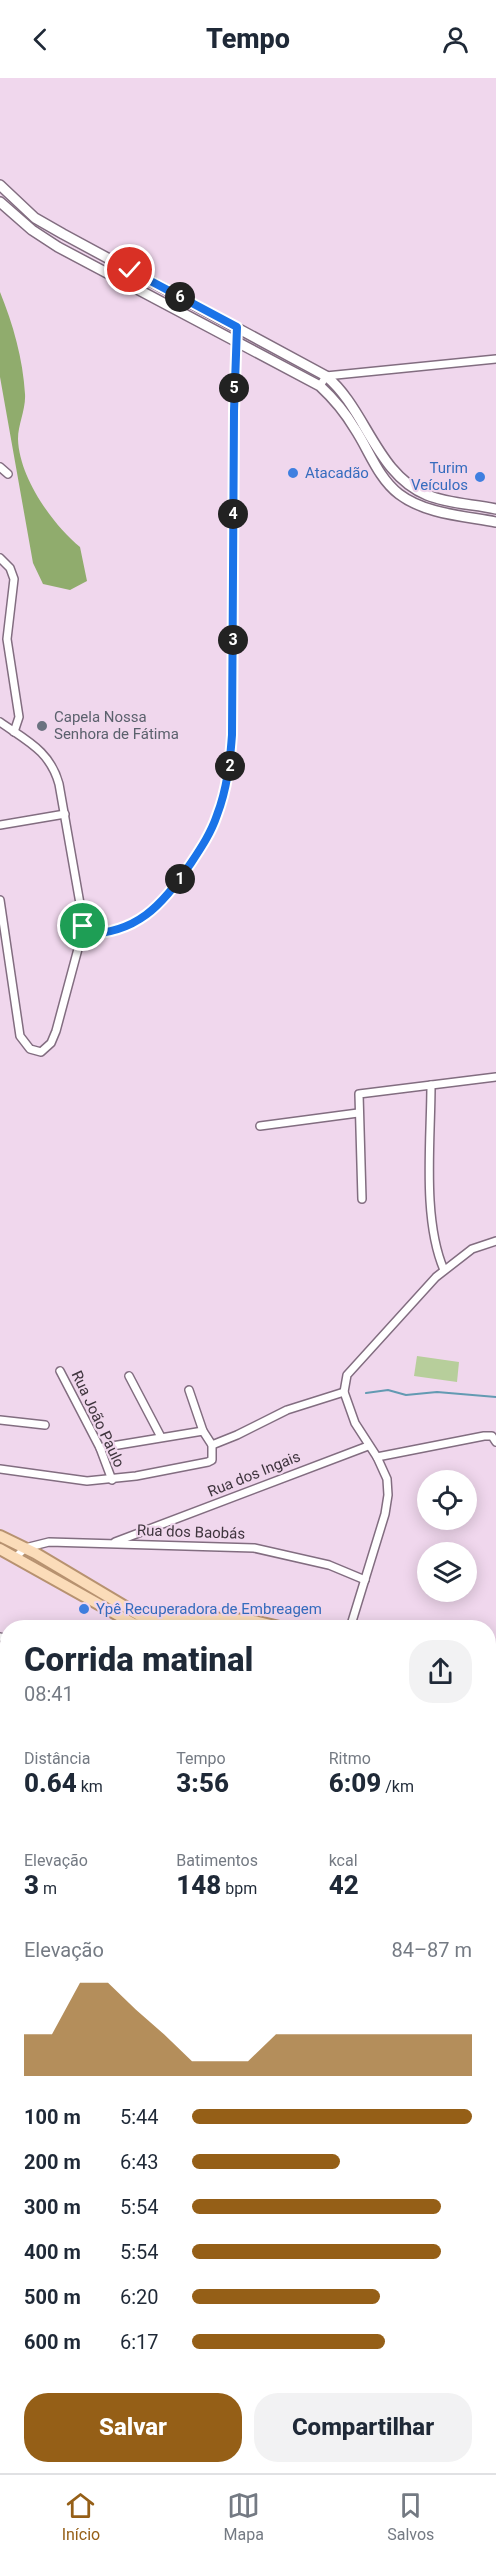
<!DOCTYPE html>
<html lang="pt">
<head>
<meta charset="utf-8">
<style>
  body { margin:0; font-family:Roboto,sans-serif; background:#f2f2f3; color:#1f2937; height:100vh; display:flex; flex-direction:column; font-size:22px; white-space:nowrap }
  * { box-sizing:border-box; margin:0 }
  p { font-size:20px; color:#747a83 }
  .icon { flex:none; width:33px; height:33px; fill:none; stroke:currentColor; stroke-width:2; stroke-linecap:round; stroke-linejoin:round }
  .map { position:relative; flex:1; overflow:hidden }
  .drawer { position:absolute; left:0px; top:1542px; width:496px; height:854px; display:flex; flex-direction:column; background:#fff; border-radius:24px 24px 0 0; box-shadow:0 3px 15px #0003 }
  .drawer>* { flex:none }
  .tools { position:absolute; left:417px; top:1392px; display:grid; gap:12px }
  .tools a { display:grid; place-items:center; width:60px; height:60px; border-radius:50%; background:#fff; box-shadow:0 3px 15px #0003; font-size:30px }
  .pin { position:absolute; display:grid; place-items:center; width:51px; height:51px; color:#fff; margin:-26px; border:3px solid #fff; border-radius:50%; box-shadow:0 2px 6px #0007 }
  .km { position:absolute; width:30px; height:30px; margin:-15px; border-radius:50%; background:#222; color:#fff; font-size:16px; line-height:30px; text-align:center }
  .round { display:grid; place-items:center; flex:none; width:63px; height:63px; border-radius:24px; background:#f2f2f3 }
  .head { display:flex; align-items:center; justify-content:space-between; height:102px; padding:0 24px }
  h1 { font-size:33px; font-weight:800; line-height:45px }
  .stats { display:grid; grid-template-columns:repeat(3,1fr); gap:9px; height:102px; padding:6px 24px }
  .stats div { display:grid; align-content:center }
  .stats b { font-size:26px; font-weight:800 }
  .stats small { font-size:16px; font-weight:400 }
  .stats p { font-size:16px }
  .chart { height:168px; padding:12px 24px }
  .chart p { display:flex; justify-content:space-between }
  .chart svg { width:100%; height:108px; margin-top:6px; fill:#955f17; opacity:.7 }
  .primary-button { display:flex; gap:12px; margin-top:auto; padding:12px 24px }
  .primary-button a { flex:1; height:69px; border-radius:24px; background:#955f17; color:#fff; font-size:24px; font-weight:800; line-height:69px; text-align:center }
  .primary-button a+a { background:#f2f2f3; color:#1f2937 }
  ul { padding:0 24px; list-style:none; font-size:20px }
  li { display:grid; grid-template-columns:96px 72px 1fr; align-items:center; height:45px }
  li i { height:15px; border-radius:8px; background:#955f17 }
  header { display:flex; justify-content:space-between; align-items:center; height:78px; padding:0 24px; background:#fff; font-size:27px; font-weight:800 }
  .dock { display:flex; justify-content:space-around; align-items:center; height:84px; border-top:2px solid #e0e1e3; background:#fff; font-size:16px; color:#747a83 }
  .dock a { display:grid; justify-items:center; gap:3px }
  .dock .selected { color:#955f17 }
  .map>svg:first-child { display:block }
  .green { fill:#b7ce9b }
  .forest { fill:#90ac6d }
  .lines { fill:none; stroke-linecap:round; stroke-linejoin:round }
  .stream { stroke:#639ab2; stroke-width:2 }
  .minor-casing { stroke:#826d80; stroke-width:10 }
  .secondary-casing { stroke:#826d80; stroke-width:12 }
  .primary-casing { stroke:#b79270; stroke-width:14 }
  .minor { stroke:#fff; stroke-width:7 }
  .secondary { stroke:#fff; stroke-width:9 }
  .primary { stroke:#fbdcb9; stroke-width:10 }
  .route-casing { stroke:#fff; stroke-width:12 }
  .route { stroke:#1a73e8; stroke-width:8 }
  .shop-dot { fill:#3f7fe0; stroke:#f0d7ed; stroke-width:2 }
  .worship-dot { fill:#6b7280; stroke:#f0d7ed; stroke-width:2 }
  .labels { text-anchor:middle; dominant-baseline:central; stroke-width:4.5; stroke-linejoin:round; paint-order:stroke }
  .shop-label { font-size:15px; fill:#366cbe; stroke:#f0d7ed; text-anchor:start }
  .worship-label { font-size:15px; fill:#5b616d; stroke:#f0d7ed; text-anchor:start }
  .street-label { font-size:15px; fill:#3f353e; stroke:#f0d7ed }
</style>
</head>
<body>
<header><svg class="icon" aria-label="back" viewBox="0 0 24 24"><path d="M15 5l-7 7 7 7"/></svg>Tempo<svg class="icon" aria-label="person" viewBox="0 0 24 24"><circle cx="12" cy="8" r="4"/><path d="M4 21q1-7 8-7t8 7"/></svg></header>
<div class="map">
<svg width="496" height="2395" viewBox="0 0 496 2395">
  <rect width="100%" height="100%" fill="#f0d7ed"/>
  <g class="green">
    <path d="M417 1278 459 1284 457 1304 414 1298Z"/>
    <path d="M7 1789V1844L0 1842V1792Z"/>
  </g>
  <path class="forest" d="M0 214C13 246 23 281 25 316 26 331 18 346 18 361 19 399 52 446 80 469L87 503 70 512 43 506 33 485 0 299Z"/>
  <g class="lines">
    <path class="stream" d="M366 1315 388 1312 406 1317 437 1314 496 1319"/>
    <defs>
      <g id="minor">
        <path d="M320 308 326 298 496 281"/>
        <path d="M0 389 8 396"/>
        <path d="M0 480 10 490 14 501 7 561 19 639 14 654"/>
        <path d="M0 644C27 663 50 673 59 706L82 837V856L56 953 51 965 41 974 30 971 20 958 0 822"/>
        <path d="M0 747 65 736"/>
        <path d="M82 856C136 857 163 827 191 785 201 770 211 755 217 737 227 711 230 684 232 657L234 333 237 249"/>
        <path d="M431 1007C431 1063 422 1141 444 1192"/>
        <path d="M260 1048 358 1035"/>
        <path d="M362 1121 359 1016 496 999"/>
        <path d="M60 1293 100 1370 112 1402"/>
        <path d="M129 1298 161 1359"/>
        <path d="M0 1342 45 1347"/>
        <path d="M212 1367 237 1357 287 1332 344 1314"/>
        <path d="M100 1370 203 1353"/>
        <path d="M377 1379 484 1358H492L496 1364"/>
        <path d="M0 1391 87 1403 136 1398 208 1384 212 1382V1367L203 1353 189 1312"/>
        <path d="M115 1464 368 1368"/>
        <path d="M16 1479 25 1470 49 1464 254 1470 329 1487 365 1502"/>
        <path d="M350 1550 385 1436 388 1417 387 1401 377 1379 355 1345 344 1314 347 1297 436 1199 472 1171 496 1163"/>
        <path d="M0 1559 8 1561"/>
        <path d="M0 1591 8 1638"/>
        <path d="M489 1609 496 1608"/>
        <path d="M0 1669 8 1668"/>
        <path d="M489 1709 496 1711"/>
        <path d="M0 1759 8 1773"/>
        <path d="M0 1784 8 1781"/>
        <path d="M0 1852 8 1853"/>
        <path d="M0 1945 8 1949"/>
        <path d="M0 2033 8 2037"/>
        <path d="M0 2166 8 2152"/>
        <path d="M489 2216H496"/>
        <path d="M489 2305H496"/>
        <path d="M0 2319 8 2316"/>
        <path d="M0 2332 8 2336"/>
        <path d="M28 2388V2395"/>
        <path d="M97 2388V2395"/>
        <path d="M187 2388V2395"/>
        <path d="M378 2388 488 2395"/>
        <path d="M252 2395 279 2392"/>
      </g>
      <g id="secondary">
        <path d="M0 107 35 140 63 156 326 298C366 331 376 396 427 417 449 426 474 426 496 431"/>
        <path d="M0 124 32 152 58 169 320 308C334 321 345 334 355 351 369 372 378 400 399 416 425 436 465 438 496 444"/>
      </g>
      <g id="primary">
        <path d="M0 1458 35 1475 139 1537 249 1542 284 1550"/>
        <path d="M0 1471 134 1546 163 1549 230 1550"/>
        <path d="M489 1751 496 1772"/>
        <path d="M489 1787 496 1820"/>
      </g>
    </defs>
    <use href="#minor" class="minor-casing"/>
    <use href="#secondary" class="secondary-casing"/>
    <use href="#primary" class="primary-casing"/>
    <use href="#minor" class="minor"/>
    <use href="#secondary" class="secondary"/>
    <use href="#primary" class="primary"/>
  </g>
  <g class="lines">
    <defs>
      <path id="route" d="M83 848 82 856C136 857 163 827 191 785 201 770 211 755 217 737 227 711 230 684 232 657L234 333 237 249 130 192"/>
    </defs>
    <use href="#route" class="route-casing"/>
    <use href="#route" class="route"/>
  </g>
  <g class="shop-dot">
    <circle cx="293" cy="395" r="6"/>
    <circle cx="480" cy="399" r="6"/>
    <circle cx="84" cy="1531" r="6"/>
  </g>
  <circle class="worship-dot" cx="42" cy="648" r="6"/>
  <g class="labels">
    <g class="shop-label">
      <text x="468" y="390" text-anchor="end">Turim<tspan x="468" dy="17">Veículos</tspan></text>
      <text x="305" y="395">Atacadão</text>
      <text x="96" y="1531">Ypê Recuperadora de Embreagem</text>
    </g>
    <g class="worship-label">
      <text x="54" y="639">Capela Nossa<tspan x="54" dy="17">Senhora de Fátima</tspan></text>
    </g>
    <g class="street-label">
      <text transform="translate(98 1341) rotate(65)">Rua João Paulo</text>
      <text transform="translate(254 1396) rotate(-22)">Rua dos Ingais</text>
      <text transform="translate(191 1454) rotate(2)">Rua dos Baobás</text>
    </g>
  </g>
</svg>
<div class="tools">
<a><svg class="icon" aria-label="locate" viewBox="0 0 24 24"><circle cx="12" cy="12" r="6"/><path d="M12 2v4M12 18v4M2 12h4M18 12h4"/></svg></a>
<a><svg class="icon" aria-label="layers" viewBox="0 0 24 24"><path d="M12 4l9 5-9 5-9-5zM3 14l9 5 9-5"/></svg></a>
</div>
<div class="pin" style="left:83px;top:848px;background:#1e9e55"><svg class="icon" aria-label="arrive" viewBox="0 0 24 24"><path d="M6 21V4h12l-3 4 3 4H6"/></svg></div>
<div class="pin" style="left:130px;top:192px;background:#d93025"><svg class="icon" aria-label="check" viewBox="0 0 24 24"><path d="M5 12l5 5 9-10"/></svg></div>
<b class="km" style="left:180px;top:801px">1</b>
<b class="km" style="left:230px;top:688px">2</b>
<b class="km" style="left:233px;top:562px">3</b>
<b class="km" style="left:233px;top:436px">4</b>
<b class="km" style="left:234px;top:310px">5</b>
<b class="km" style="left:180px;top:219px">6</b>
<section class="drawer">
<div class="head"><div><h1>Corrida matinal</h1><p>08:41</p></div><a class="round"><svg class="icon" aria-label="share" viewBox="0 0 24 24"><path d="M12 15V3M7 8l5-5 5 5M5 13v7h14v-7"/></svg></a></div>
<div class="stats">
<div><p>Distância</p><b>0.64<small> km</small></b></div>
<div><p>Tempo</p><b>3:56</b></div>
<div><p>Ritmo</p><b>6:09<small> /km</small></b></div>
</div>
<div class="stats">
<div><p>Elevação</p><b>3<small> m</small></b></div>
<div><p>Batimentos</p><b>148<small> bpm</small></b></div>
<div><p>kcal</p><b>42</b></div>
</div>
<div class="chart"><p><span>Elevação</span>84–87 m</p>
<svg viewBox="0 0 160 44" preserveAspectRatio="none"><path d="M0 44V27L10 27L20 6L30 6L40 17L50 27L60 38L70 38L80 38L90 27L100 27L110 27L120 27L130 27L140 27L150 27L160 27V44z"/></svg>
</div>
<ul>
<li><b>100 m</b>5:44<i style="width:100%"></i></li>
<li><b>200 m</b>6:43<i style="width:53%"></i></li>
<li><b>300 m</b>5:54<i style="width:89%"></i></li>
<li><b>400 m</b>5:54<i style="width:89%"></i></li>
<li><b>500 m</b>6:20<i style="width:67%"></i></li>
<li><b>600 m</b>6:17<i style="width:69%"></i></li>
</ul>
<div class="primary-button"><a>Salvar</a><a>Compartilhar</a></div>
</section>
</div>
<nav class="dock">
<a class="selected"><svg class="icon" aria-label="home" viewBox="0 0 24 24"><path d="M3 11l9-7 9 7M6 9v11h12V9"/></svg>Início</a>
<a><svg class="icon" aria-label="map" viewBox="0 0 24 24"><path d="M3 6l6-2 6 2 6-2v14l-6 2-6-2-6 2zM9 4v14M15 6v14"/></svg>Mapa</a>
<a><svg class="icon" aria-label="saved" viewBox="0 0 24 24"><path d="M7 4h10v16l-5-4-5 4z"/></svg>Salvos</a>
</nav>
</body>
</html>
